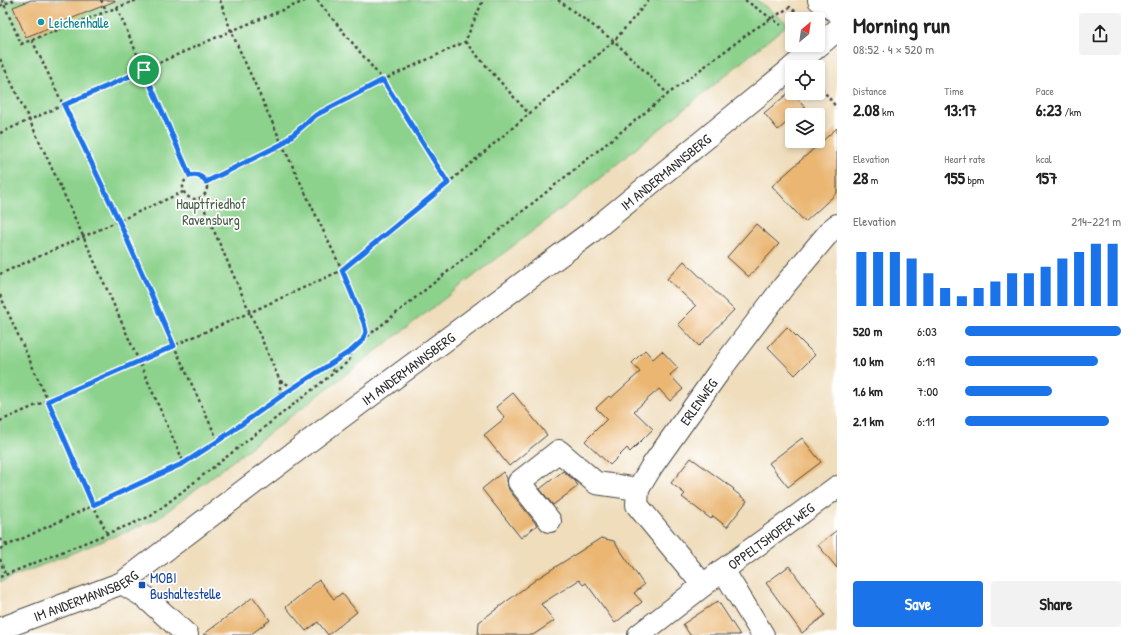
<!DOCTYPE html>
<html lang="en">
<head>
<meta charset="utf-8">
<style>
  body { margin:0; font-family:"Patrick Hand",sans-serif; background:#f2f2f2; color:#222; height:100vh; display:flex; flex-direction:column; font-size:15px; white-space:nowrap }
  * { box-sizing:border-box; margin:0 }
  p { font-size:13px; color:#767676 }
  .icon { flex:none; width:22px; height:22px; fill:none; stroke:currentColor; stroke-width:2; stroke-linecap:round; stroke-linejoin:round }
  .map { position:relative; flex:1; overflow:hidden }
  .panel { display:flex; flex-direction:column; background:#fff; width:300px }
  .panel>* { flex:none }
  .needle { width:26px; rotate:29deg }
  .buttons { position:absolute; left:785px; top:12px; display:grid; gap:8px }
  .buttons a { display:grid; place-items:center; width:40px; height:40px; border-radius:4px; background:#fff; box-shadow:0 2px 6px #0003; font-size:20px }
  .pin { position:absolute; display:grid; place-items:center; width:34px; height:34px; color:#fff; margin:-17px; border:2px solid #fff; border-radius:50%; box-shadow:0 1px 4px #0007 }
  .round { display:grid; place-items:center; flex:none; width:42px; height:42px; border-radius:4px; background:#f2f2f2 }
  .summary { display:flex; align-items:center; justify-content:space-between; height:68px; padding:0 16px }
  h1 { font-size:22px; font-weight:700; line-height:30px }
  .figures { display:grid; grid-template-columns:repeat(3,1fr); gap:6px; height:68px; padding:4px 16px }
  .figures div { display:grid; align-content:center }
  .figures b { font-size:17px; font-weight:700 }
  .figures small { font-size:11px; font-weight:400 }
  .figures p { font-size:11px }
  .chart { height:112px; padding:8px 16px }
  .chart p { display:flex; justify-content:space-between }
  .chart svg { width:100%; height:72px; margin-top:4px; stroke:#1a73e8; stroke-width:6 }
  .button { display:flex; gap:8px; margin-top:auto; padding:8px 16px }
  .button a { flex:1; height:46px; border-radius:4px; background:#1a73e8; color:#fff; font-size:16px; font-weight:700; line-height:46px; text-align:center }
  .button a+a { background:#f2f2f2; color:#222 }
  ul { padding:0 16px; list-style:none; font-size:13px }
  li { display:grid; grid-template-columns:64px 48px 1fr; align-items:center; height:30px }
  li i { height:10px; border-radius:5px; background:#1a73e8 }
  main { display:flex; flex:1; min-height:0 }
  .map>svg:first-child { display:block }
  .green { fill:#8cd28c; stroke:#5c7e5c }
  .building { fill:#eab672 }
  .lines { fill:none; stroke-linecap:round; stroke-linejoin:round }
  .minor-casing { stroke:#484641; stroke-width:24 }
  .path { stroke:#484641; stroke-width:2.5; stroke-dasharray:3 3; stroke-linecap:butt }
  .minor { stroke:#fff; stroke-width:22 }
  .route-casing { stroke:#fff; stroke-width:8 }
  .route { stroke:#1a73e8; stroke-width:5 }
  .culture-dot { fill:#0f9aa8; stroke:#fff; stroke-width:1.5 }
  .transit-dot { fill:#1a4fb4; stroke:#fff; stroke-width:1.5 }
  .labels { text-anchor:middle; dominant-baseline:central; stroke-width:3.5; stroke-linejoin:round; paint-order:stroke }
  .culture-label { font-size:14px; fill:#0d838f; stroke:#fff; text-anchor:start }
  .street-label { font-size:14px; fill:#2b2b2b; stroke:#fff }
  .park-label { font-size:14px; fill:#485d48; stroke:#fff }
  .transit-label { font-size:14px; fill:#164399; stroke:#fff; text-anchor:start }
</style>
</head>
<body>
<main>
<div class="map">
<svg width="837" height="635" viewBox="0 0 837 635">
  <rect width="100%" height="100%" fill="#fff"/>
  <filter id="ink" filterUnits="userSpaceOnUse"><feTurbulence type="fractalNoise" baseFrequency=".025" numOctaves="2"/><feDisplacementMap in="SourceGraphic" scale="8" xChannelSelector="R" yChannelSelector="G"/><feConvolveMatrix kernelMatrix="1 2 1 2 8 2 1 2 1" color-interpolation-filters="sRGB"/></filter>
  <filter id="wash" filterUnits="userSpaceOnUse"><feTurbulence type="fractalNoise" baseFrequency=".012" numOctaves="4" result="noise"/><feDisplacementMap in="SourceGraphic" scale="16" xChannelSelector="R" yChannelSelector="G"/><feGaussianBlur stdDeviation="0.9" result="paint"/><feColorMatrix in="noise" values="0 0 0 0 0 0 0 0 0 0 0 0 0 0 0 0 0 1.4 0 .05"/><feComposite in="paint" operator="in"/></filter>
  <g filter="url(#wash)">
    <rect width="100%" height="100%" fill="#efddbc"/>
    <path class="green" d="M0 0H757L788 24 573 200 157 519 0 582Z"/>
    <g id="blocks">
      <g class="building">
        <path d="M31 0H115V1L26 37 13 7Z"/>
        <path d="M791 91 805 108 796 115H792V118L778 130 764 113Z"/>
        <path d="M837 128V193L805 222 772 186Z"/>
        <path d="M756 224 779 244 749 277 727 257Z"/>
        <path d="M684 261 734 310 699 346 678 324 696 306 667 279Z"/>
        <path d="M787 327 815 355 795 375 768 347Z"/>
        <path d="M645 350 653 359 662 351 678 368 670 375 683 389 670 401 659 389 634 411 653 429 630 452 627 448 610 465 585 441 607 419 596 408 609 396 611 398 640 372 632 363Z"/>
        <path d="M513 393 547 435 509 466 484 435 505 418 496 407Z"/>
        <path d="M802 438 821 462 788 487 769 463Z"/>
        <path d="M691 458 734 489 733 490 747 501 727 527 713 516 711 519 682 497 685 494 671 483Z"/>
        <path d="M563 471 575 481 578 486 553 505 540 489Z"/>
        <path d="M503 472 507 478V483L509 490 537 525 521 538 482 489Z"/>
        <path d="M837 530V568L818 545Z"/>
        <path d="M601 538 614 541 644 585 634 593 642 602 615 623 586 583 583 585 579 580 541 604 554 621 533 635H478L479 622 538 578Z"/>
        <path d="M789 566 825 615 802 633 766 583Z"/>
        <path d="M319 580 334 599 342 593 357 612 328 635 318 622 306 631 286 607Z"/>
        <path d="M253 597 270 620 250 635H203Z"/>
        <path d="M718 601 740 635H690L683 624Z"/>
      </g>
    </g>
  </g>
  <g filter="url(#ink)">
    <use href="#blocks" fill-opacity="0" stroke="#484641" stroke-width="1"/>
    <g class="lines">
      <defs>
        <g id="minor">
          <path d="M819 0 837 12"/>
          <path d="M793 67 837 30"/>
          <path d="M550 521 519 482 559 451 596 483 638 489"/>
          <path d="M723 570 763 635"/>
          <path d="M122 583 145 597 187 635"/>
          <path id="s1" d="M703 585 637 505 638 489 652 466 718 373 784 286 831 230 837 225"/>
          <path id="s2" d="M0 629 122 583 316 436 590 233 792 68"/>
          <path id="s3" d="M639 635 723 570 837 487"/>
        </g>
      </defs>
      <use href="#minor" class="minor-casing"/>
      <g class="path">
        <path d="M14 0 4 4 21 44 137 0"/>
        <path d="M101 0 107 12"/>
        <path d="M220 0 231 31 282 144 342 270 364 323 366 332 363 339"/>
        <path d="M317 0 383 80 448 183"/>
        <path d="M558 0 614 41 668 94"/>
        <path d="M745 0 781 25"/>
        <path d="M0 6 4 4 2 0"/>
        <path d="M117 8 190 176"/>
        <path d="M32 40 119 221 174 346 218 441"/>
        <path d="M465 42 529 114"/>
        <path d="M0 59C65 192 124 328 184 463"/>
        <path d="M818 84 837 108"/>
        <path d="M0 133 231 31 307 0"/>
        <circle cx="195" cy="187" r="12"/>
        <path d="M206 182 282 144 316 115 383 80 465 42 483 0"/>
        <path d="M200 199 280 381V397"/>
        <path d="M0 274 183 192"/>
        <path d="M0 295 48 401 93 505 107 533"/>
        <path d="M331 363 334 373"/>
        <path d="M280 381 294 387"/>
        <path d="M0 421 251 312 342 270 448 183 614 41 649 0"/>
        <path d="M0 539 8 545"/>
        <path d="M0 549 184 463 218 441 287 392 351 350 363 340 668 94 753 30 790 7 804 19"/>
        <path d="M0 559 5 574"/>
        <path d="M0 577 151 516 349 361 351 350"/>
      </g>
      <use href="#minor" class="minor"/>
    </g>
  </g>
  <g class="lines" filter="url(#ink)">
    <defs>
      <path id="route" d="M144 70 190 176C197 174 202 176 206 182L282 144 316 115 383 80 448 183 342 270 364 323 366 332 363 340 352 350 287 392 218 441 184 463 93 505 48 401 174 346 119 221 64 105Z"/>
    </defs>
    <use href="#route" class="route-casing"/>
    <use href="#route" class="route"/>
  </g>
  <circle class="culture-dot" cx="41" cy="22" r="4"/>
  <rect class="transit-dot" x="138" y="581" width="8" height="8" rx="2"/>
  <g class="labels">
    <g class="culture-label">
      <text x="49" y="22">Leichenhalle</text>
    </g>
    <g class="street-label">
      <text stroke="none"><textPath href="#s2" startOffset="812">IM ANDERMANNSBERG</textPath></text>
      <text stroke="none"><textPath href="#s2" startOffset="488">IM ANDERMANNSBERG</textPath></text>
      <text stroke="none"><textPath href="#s1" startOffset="226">ERLENWEG</textPath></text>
      <text stroke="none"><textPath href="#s3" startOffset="165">OPPELTSHOFER WEG</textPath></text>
      <text stroke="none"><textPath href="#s2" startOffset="92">IM ANDERMANNSBERG</textPath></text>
    </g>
    <g class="park-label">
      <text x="211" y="203">Hauptfriedhof<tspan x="211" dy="16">Ravensburg</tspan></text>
    </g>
    <g class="transit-label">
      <text x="150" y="577">MOBI<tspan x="150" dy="16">Bushaltestelle</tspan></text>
    </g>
  </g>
</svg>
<div class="buttons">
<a><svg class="needle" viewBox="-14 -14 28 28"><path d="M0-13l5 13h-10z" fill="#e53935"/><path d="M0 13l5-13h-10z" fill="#767676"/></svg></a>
<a><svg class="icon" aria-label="locate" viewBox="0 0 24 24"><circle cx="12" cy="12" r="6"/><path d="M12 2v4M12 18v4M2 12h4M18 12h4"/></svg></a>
<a><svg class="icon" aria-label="layers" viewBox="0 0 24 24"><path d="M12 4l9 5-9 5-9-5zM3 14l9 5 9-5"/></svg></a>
</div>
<div class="pin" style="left:144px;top:70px;background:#1e9e55"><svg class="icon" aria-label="arrive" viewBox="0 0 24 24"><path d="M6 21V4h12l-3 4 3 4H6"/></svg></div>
</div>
<section class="panel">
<div class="summary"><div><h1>Morning run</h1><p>08:52 · 4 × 520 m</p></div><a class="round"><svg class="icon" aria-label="share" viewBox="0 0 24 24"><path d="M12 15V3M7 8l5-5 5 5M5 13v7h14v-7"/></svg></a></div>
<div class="figures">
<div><p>Distance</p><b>2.08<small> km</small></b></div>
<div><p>Time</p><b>13:17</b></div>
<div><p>Pace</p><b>6:23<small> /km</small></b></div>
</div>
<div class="figures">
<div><p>Elevation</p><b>28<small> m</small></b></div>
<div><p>Heart rate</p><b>155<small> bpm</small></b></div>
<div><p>kcal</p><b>157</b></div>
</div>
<div class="chart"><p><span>Elevation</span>214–221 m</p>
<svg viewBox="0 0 160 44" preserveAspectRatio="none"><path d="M5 44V11M15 44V11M25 44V11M35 44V15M45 44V24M55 44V33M65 44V38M75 44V33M85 44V29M95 44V24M105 44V24M115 44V20M125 44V15M135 44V11M145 44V6M155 44V6"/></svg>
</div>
<ul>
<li><b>520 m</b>6:03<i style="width:100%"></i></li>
<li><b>1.0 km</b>6:19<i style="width:85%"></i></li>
<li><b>1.6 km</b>7:00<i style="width:56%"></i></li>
<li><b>2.1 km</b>6:11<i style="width:92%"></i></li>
</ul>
<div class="button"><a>Save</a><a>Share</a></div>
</section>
</main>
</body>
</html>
